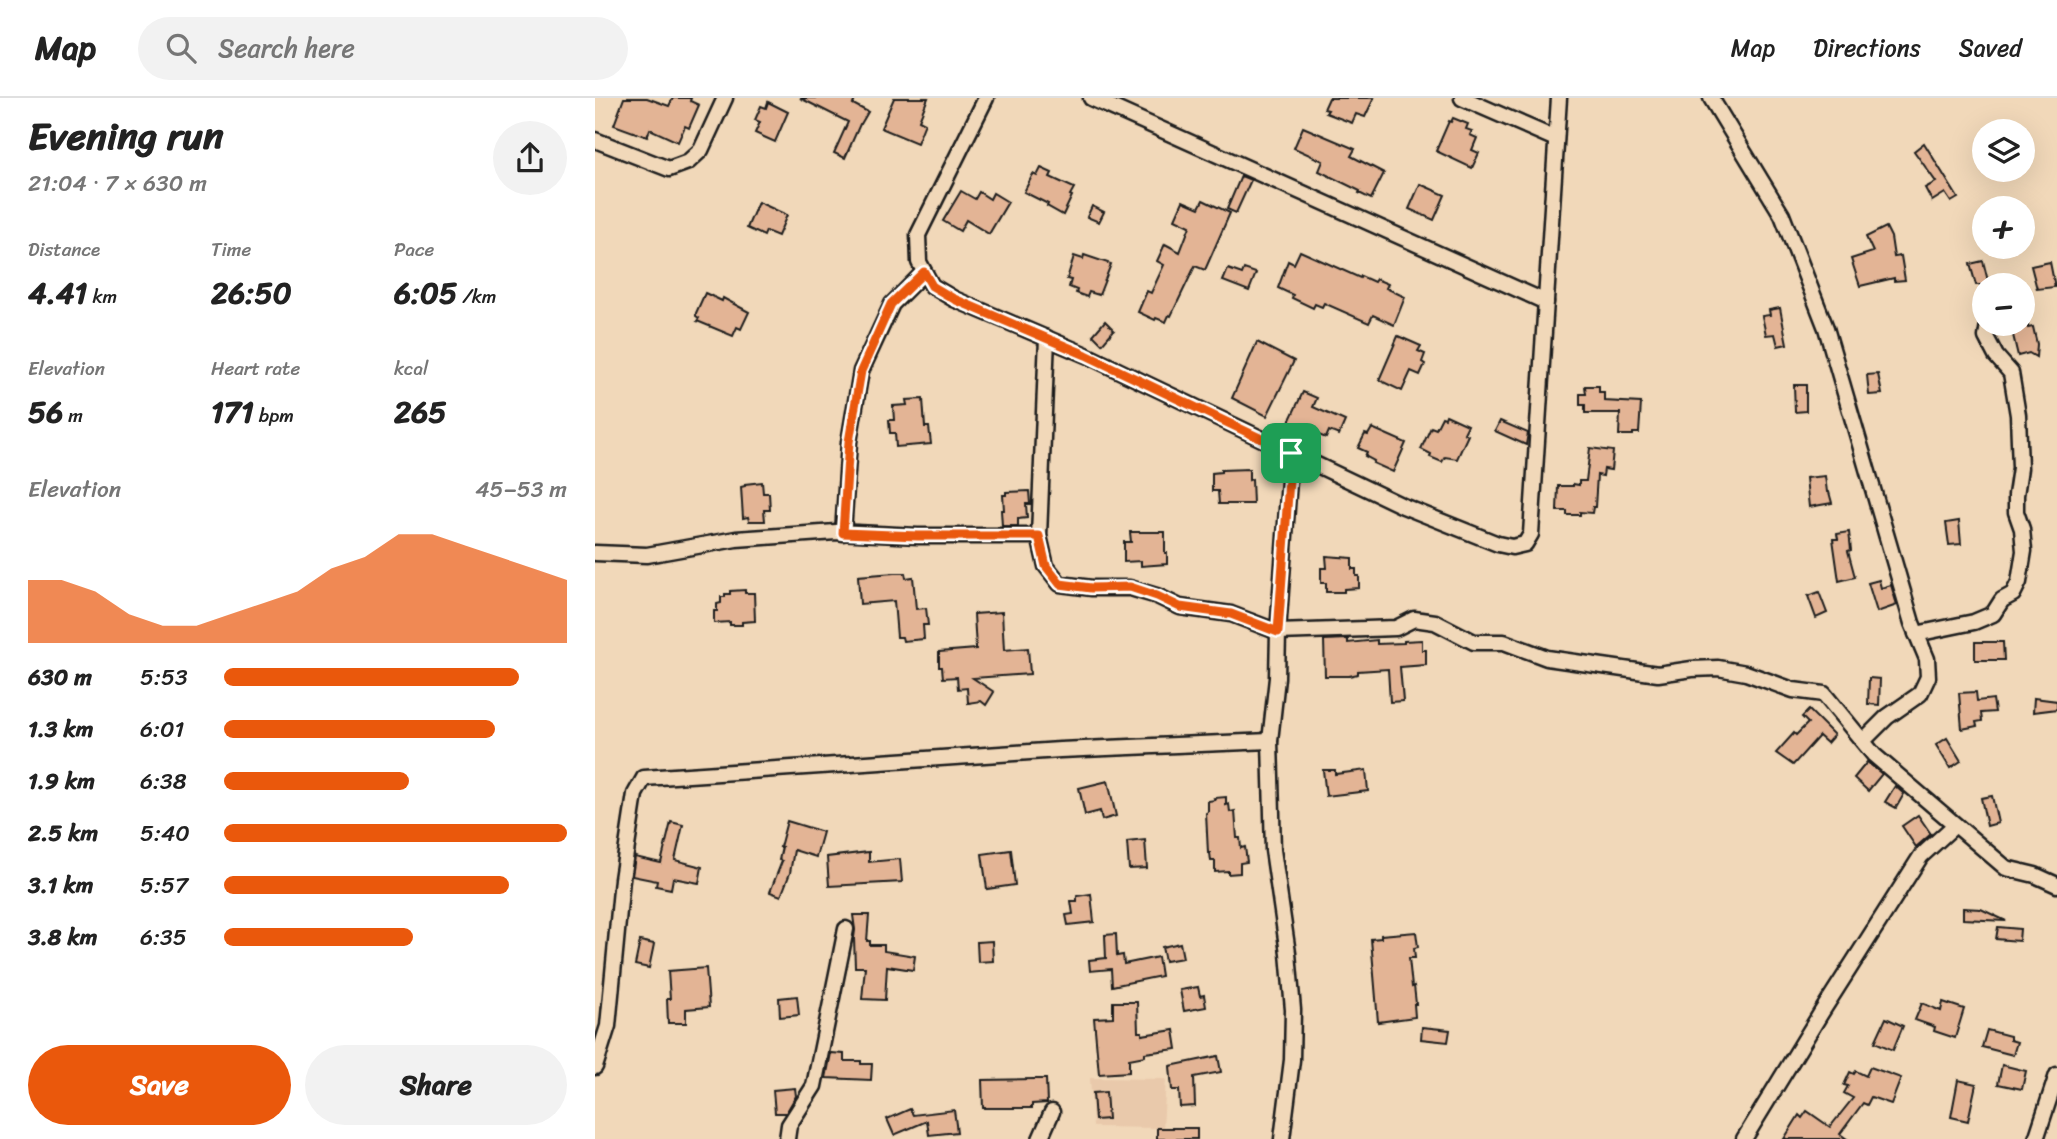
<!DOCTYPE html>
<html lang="en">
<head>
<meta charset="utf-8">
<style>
  body { margin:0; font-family:Sriracha,sans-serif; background:#f2f2f2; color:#222; height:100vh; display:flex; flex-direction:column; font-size:26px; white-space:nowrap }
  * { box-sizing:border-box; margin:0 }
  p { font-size:23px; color:#767676 }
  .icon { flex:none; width:38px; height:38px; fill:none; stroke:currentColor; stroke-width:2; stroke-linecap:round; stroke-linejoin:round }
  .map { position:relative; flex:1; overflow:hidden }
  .drawer { display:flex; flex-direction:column; background:#fff; width:595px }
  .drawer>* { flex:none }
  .controls { position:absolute; left:1377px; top:21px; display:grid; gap:14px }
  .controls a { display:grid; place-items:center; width:63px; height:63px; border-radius:50%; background:#fff; box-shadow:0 7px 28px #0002; font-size:35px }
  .pin { position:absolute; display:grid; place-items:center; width:60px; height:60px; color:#fff; margin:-30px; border-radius:14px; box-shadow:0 4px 10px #0006 }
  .round { display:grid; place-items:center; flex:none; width:74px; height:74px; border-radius:37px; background:#f2f2f2 }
  .headline { display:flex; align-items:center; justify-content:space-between; height:119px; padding:0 28px }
  h1 { font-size:38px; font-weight:700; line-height:52px }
  .stats { display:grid; grid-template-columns:repeat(3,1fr); gap:10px; height:119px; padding:7px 28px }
  .stats div { display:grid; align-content:center }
  .stats b { font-size:30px; font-weight:700 }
  .stats small { font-size:19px; font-weight:400 }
  .stats p { font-size:19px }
  .chart { height:196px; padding:14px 28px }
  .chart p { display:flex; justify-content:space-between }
  .chart svg { width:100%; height:126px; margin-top:7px; fill:#ea580c; opacity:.7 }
  .primary-button { display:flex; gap:14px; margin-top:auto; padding:14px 28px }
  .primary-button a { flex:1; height:80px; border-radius:42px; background:#ea580c; color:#fff; font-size:28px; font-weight:700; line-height:80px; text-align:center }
  .primary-button a+a { background:#f2f2f2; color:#222 }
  ul { padding:0 28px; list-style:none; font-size:23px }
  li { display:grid; grid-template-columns:112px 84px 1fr; align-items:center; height:52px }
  li i { height:18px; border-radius:9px; background:#ea580c }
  header { display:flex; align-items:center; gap:42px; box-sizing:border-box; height:98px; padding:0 35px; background:#fff; border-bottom:2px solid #e0e0e0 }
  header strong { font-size:33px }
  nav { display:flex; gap:38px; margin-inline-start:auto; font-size:24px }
  .search { width:490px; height:63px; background:#f2f2f2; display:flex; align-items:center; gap:18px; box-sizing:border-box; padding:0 24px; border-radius:38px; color:#767676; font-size:26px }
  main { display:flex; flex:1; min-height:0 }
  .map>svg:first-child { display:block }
  .built { fill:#e9c9ab }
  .building { fill:#e3b495; stroke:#1c1c1c; stroke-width:2 }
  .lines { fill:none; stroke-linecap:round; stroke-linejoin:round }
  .street-casing { stroke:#1c1c1c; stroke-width:19 }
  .street { stroke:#f1d8b9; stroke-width:14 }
  .route-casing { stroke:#fff; stroke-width:14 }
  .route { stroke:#ea580c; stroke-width:9 }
</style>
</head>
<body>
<header>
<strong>Map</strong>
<div class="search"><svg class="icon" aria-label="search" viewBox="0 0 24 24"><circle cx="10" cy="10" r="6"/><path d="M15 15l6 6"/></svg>Search here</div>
<nav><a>Map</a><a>Directions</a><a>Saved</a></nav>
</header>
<main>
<section class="drawer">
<div class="headline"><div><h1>Evening run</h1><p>21:04 · 7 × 630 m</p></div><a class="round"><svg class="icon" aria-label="share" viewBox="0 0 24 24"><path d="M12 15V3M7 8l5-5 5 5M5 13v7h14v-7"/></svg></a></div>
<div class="stats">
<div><p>Distance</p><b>4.41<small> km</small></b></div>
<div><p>Time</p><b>26:50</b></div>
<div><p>Pace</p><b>6:05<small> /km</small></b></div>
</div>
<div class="stats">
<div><p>Elevation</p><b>56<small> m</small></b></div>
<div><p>Heart rate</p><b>171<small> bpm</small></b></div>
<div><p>kcal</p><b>265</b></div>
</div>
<div class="chart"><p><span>Elevation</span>45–53 m</p>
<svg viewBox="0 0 160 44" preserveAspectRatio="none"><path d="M0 44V22L10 22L20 26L30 34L40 38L50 38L60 34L70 30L80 26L90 18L100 14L110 6L120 6L130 10L140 14L150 18L160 22V44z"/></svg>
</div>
<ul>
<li><b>630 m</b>5:53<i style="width:86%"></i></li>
<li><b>1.3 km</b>6:01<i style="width:79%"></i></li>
<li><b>1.9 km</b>6:38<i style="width:54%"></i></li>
<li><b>2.5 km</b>5:40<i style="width:100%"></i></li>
<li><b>3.1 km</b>5:57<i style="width:83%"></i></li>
<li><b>3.8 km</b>6:35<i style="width:55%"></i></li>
</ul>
<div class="primary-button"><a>Save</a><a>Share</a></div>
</section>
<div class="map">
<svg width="1462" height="1041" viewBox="0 0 1462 1041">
  <rect width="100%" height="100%" fill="#f1d8b9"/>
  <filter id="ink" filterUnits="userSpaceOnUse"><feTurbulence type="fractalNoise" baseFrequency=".0143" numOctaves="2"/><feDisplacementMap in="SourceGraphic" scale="14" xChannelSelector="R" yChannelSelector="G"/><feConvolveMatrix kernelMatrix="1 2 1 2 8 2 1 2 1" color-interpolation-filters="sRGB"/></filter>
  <g filter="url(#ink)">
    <path class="built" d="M495 980 571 981 568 1030 498 1029Z"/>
    <g class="building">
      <path d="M29 0H52L74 8 78 0H96L95 3 104 7 94 30 90 28 83 44 55 31 52 39 19 27Z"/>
      <path d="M205 0H261L258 6 273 14 266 26H265L250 60 239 55 253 24Z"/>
      <path d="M299 0H333L324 22 330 25 322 45 286 30Z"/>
      <path d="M734 0H779L770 19 761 16 757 25 731 15 733 12 729 11Z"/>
      <path d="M173 4 193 14 180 44 160 35 165 24 160 22 166 8 171 10Z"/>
      <path d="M858 20 873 26 871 31 877 33 875 37 882 40 877 52 884 55 877 70 841 53 854 23 856 24Z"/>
      <path d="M708 29 760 51 756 58 789 75 776 101 764 95 765 93 724 73 728 63 699 50Z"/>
      <path d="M1329 45 1363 100 1356 104 1350 95 1337 103 1330 90 1341 84 1319 53Z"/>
      <path d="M446 70 457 75 455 79 479 90 475 97 477 98 468 117 452 108 453 106 429 94 438 76 442 78Z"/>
      <path d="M646 78 656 82 641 115 632 111Z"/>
      <path d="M825 86 850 97 839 122 814 111Z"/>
      <path d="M366 93 380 101 384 94 395 101 398 95 413 104 394 136 371 122 365 133 348 123Z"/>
      <path d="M608 102 635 115 610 172 600 168 576 218 574 217 571 224 561 220 560 222 543 214 552 193 556 195 569 167 562 163 570 146 585 154 595 128 580 121 588 103 604 110Z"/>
      <path d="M163 104 192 117 183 138 171 133 169 138 152 130Z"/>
      <path d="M497 108 509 114 504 124 492 119Z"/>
      <path d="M1291 129 1296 139 1299 159 1306 158 1310 182 1299 183V180L1265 188 1256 161 1278 154 1271 139Z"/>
      <path d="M705 153 765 180 766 178 779 184 781 181 793 186 791 190 810 199 799 227 778 217 774 225 729 205 727 209 720 206 718 210 697 200 698 197 683 190 693 163 699 166Z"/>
      <path d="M489 157 516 166 504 197 494 194 492 199 481 195 482 192 474 189 476 182 472 181 479 158 488 161Z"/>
      <path d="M1388 163 1394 187H1381L1375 166Z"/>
      <path d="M1455 164 1460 189 1442 191 1436 168Z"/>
      <path d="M633 171 647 176 649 171 661 175 654 193 628 183Z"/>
      <path d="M110 195 127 203 128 200 154 214 146 231 142 229 138 238 102 223 104 220 101 218V215Z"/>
      <path d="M1185 210 1192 246 1183 248 1180 236 1171 237 1167 218 1175 217 1174 212Z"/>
      <path d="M510 223 519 232 507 246 498 237Z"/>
      <path d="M1433 226V230L1438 229 1442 246 1441 259 1434 255 1423 258 1418 237 1420 230Z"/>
      <path d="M803 238 826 248 823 253 830 256 827 264 830 266 825 277 816 273 807 293 784 282Z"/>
      <path d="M662 244 699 263 672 318 637 300Z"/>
      <path d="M1283 276 1287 296 1274 297 1272 277Z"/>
      <path d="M1199 287H1211V313L1200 314Z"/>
      <path d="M990 288H1004V294H1009V303L1046 305 1044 335H1038V337H1024L1025 315H990V307H985V296H991Z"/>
      <path d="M708 294 722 300 718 309 750 323 744 337 734 333 731 340 709 331 707 335 692 328Z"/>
      <path d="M328 301 330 329H334L336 346 301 349 300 335H295L294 322H299L298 308 312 307 311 302Z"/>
      <path d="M851 317 873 327 869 335 873 337 862 361 850 359 847 364 835 359 836 356 826 351 836 329 841 331 847 319 850 320Z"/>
      <path d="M905 323 933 335 931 347 900 333Z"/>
      <path d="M777 330 811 345 798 374 778 365 779 363 770 358 772 354 763 350 770 336 773 337Z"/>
      <path d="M995 350 1018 353 1016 372 1009 371 1008 378 1002 377 1000 409H998L997 415 985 414V417H972V413H962L963 388H978V386L984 387V383H991Z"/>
      <path d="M654 371V382L657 381 658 406H624L623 393H617V375L626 374V372Z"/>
      <path d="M1230 378 1232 394H1234L1237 405 1214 409 1211 380Z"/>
      <path d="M167 384 168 395H174L175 412H169L170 423H154L153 419 148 420 146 389 150 388V386Z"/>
      <path d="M434 393 435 406H431L432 420 423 421V428H407L406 412H409L408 397H411V394Z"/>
      <path d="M1364 423 1366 446 1354 447 1351 425Z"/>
      <path d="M535 434H570V455H572V466L546 468V463L529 464V444H536Z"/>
      <path d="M1254 434 1256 452 1253 453 1260 479 1244 483 1238 441H1243L1242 436Z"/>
      <path d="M731 458 757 460V471H761V478H764V490L749 491V494H731V485H726V470H732Z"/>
      <path d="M299 475H310L311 480 318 479 321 511 331 510 333 527H328L329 541 308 543 307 539H302L299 503 265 506 263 478Z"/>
      <path d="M1284 482 1286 490 1296 487 1302 507 1282 514 1273 485Z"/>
      <path d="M150 492V495H159L160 523 147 524V527H135V524L119 525V513H122V506L126 505V499H130V496H135V493Z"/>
      <path d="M1224 494 1232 515 1221 520 1213 498Z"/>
      <path d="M407 514 409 552 433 550 435 576 378 580 399 594 391 607 386 603 373 605 372 590 363 591 362 579 348 580 347 569H344V554L381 551 379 516Z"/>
      <path d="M753 541V545L782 542V546L809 545V543L827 542V552H831V567L805 569 808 603 795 604 793 571 763 573V576L754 578H730L729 542Z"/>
      <path d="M1380 544H1408L1409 562H1380Z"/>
      <path d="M1274 580 1285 581 1284 607 1273 606Z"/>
      <path d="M1381 594 1382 603 1398 601 1400 614 1386 615 1387 623 1381 624 1382 628 1367 631 1364 595Z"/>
      <path d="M1439 600 1462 603V611L1438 614Z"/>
      <path d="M1214 612 1239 637 1232 645 1224 638 1198 667 1181 655 1199 635 1201 637 1213 625 1207 619Z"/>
      <path d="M1352 640 1366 663 1355 670 1341 647Z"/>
      <path d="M1272 664 1287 676 1273 693 1259 680Z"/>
      <path d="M728 672H740V676L771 672 773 693 731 698Z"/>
      <path d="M513 683 521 718 507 722 505 713 490 717 484 690Z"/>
      <path d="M1300 688 1309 696 1301 710 1290 704Z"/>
      <path d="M1397 698 1403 725 1392 728 1386 700Z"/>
      <path d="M631 699V707L634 706 635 714 640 713 642 740H645L646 750 650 749 652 764 645 765V775L633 776V773L620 774V763H616L615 755H613L611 715 613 714V703L620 702 619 700Z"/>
      <path d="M1323 717 1336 736 1321 749 1307 728Z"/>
      <path d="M192 723 228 734 221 759 199 752 195 775 186 798 175 794 187 763 184 762 187 749H185Z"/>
      <path d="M76 724 88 727 80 762 107 769 104 785 78 780 76 791 61 788 62 783 37 778 40 759 66 765Z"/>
      <path d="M550 742 552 770 534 771 532 744Z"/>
      <path d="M416 752 420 787 392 791 387 756Z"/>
      <path d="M274 754V764L305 761 307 784 234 788 232 759Z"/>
      <path d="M496 796 499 824 473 827 471 817 478 816 476 803H482V798Z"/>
      <path d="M1368 810 1386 811 1411 823 1368 821Z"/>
      <path d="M258 817H274L272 843H275V847H289V853L320 858 318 872 292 868 290 902 267 901 270 869H260L259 840 260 832Z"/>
      <path d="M1403 829 1425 831 1424 843 1401 841Z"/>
      <path d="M821 834 823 849 819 850 820 860H814L817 889 819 888 821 906H819L820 919 783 924 776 841 786 840V837Z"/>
      <path d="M521 836 522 858 528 857 529 866 563 859 566 878 517 888 516 871 495 873 494 862 511 860 510 837Z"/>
      <path d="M45 843 59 846 54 870 40 867Z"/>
      <path d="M397 843 398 863 383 864 382 844Z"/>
      <path d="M585 845 588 860 570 863 567 849Z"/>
      <path d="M111 870 114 909 91 911V925H73L72 901H75L73 873Z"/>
      <path d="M603 889 605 898 609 897 611 909 589 913 585 892Z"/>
      <path d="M202 898 204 917 185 919 184 900Z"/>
      <path d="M518 904H542L543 934H547V937L579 932 582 951 550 955V958L534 961V974L504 976 499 920 518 919Z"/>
      <path d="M1348 904 1369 911 1360 940 1339 933 1340 929 1320 922 1327 905 1346 913Z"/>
      <path d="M1291 920 1308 928 1298 952 1280 944Z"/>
      <path d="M827 929 855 932 853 944 826 941Z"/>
      <path d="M1392 932 1415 938V942L1422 944 1418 957 1387 949Z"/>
      <path d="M236 955 249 956V963H266V966H277L276 982 231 980Z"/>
      <path d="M623 958 626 974 599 979 600 1008 585 1009 584 992H577L575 968Z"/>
      <path d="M1407 967 1431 973 1427 991 1403 986Z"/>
      <path d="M1275 969 1306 980 1296 1006 1276 999 1272 1007 1268 1005 1245 1036 1252 1041H1189L1204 1017 1207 1020 1212 1013 1235 1029 1258 1000 1249 995 1253 988 1249 987 1255 974 1259 976 1261 973 1271 978Z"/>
      <path d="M439 981H451L452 1005 437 1006V1010H388L387 982Z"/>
      <path d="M1363 982 1381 986 1373 1023 1356 1019Z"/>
      <path d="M200 990 201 998 191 1015H180L178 992Z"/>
      <path d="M511 994 513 1021 500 1022 498 995Z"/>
      <path d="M315 1011 318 1017 359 1012 362 1034 334 1037 332 1023 299 1037 292 1021Z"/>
      <rect x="562" y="1030" width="40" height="11"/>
    </g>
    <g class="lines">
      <defs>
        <g id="street">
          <path d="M391 0 323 137 324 164 337 188 359 201 491 257 808 408 903 446 917 449 930 446 936 436 964 0"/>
          <path d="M496 0 951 204"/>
          <path d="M867 0 961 41"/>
          <path d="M1116 0 1187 117 1231 230 1317 525 1332 561 1333 579 1325 596 1292 619 1268 643"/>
          <path d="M0 42 74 71 93 64 106 52 130 0"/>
          <path d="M452 240 444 438 451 468 465 486 497 490H535L562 498 585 509 636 516 683 534 801 530 819 521 840 524 879 544H909L952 560 1063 576 1097 571 1123 570 1151 575 1198 592 1229 596 1279 657 1411 770 1440 777 1462 787"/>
          <path d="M248 435 254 344 266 273 297 206 329 174"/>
          <path d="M0 455 52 457 141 441 241 434 323 438H444"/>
          <path d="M1321 536 1379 524 1398 516 1407 502 1418 496 1424 484 1429 453 1427 431 1421 414V397L1425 370 1423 317 1416 275 1401 258 1391 239 1393 226"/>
          <path d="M0 969 13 928 27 781 40 696 49 680 465 652 675 643"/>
          <path d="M192 1041 194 1027 219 988 251 831"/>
          <path d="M445 1041 457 1014"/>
          <path d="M687 1041 697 962 698 912 693 855 678 752 675 643 682 580 683 534 696 355"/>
          <path d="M1149 1041 1226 915 1326 758 1360 727"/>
          <path d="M1441 1041 1462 977"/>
        </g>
      </defs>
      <use href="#street" class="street-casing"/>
      <use href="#street" class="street"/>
    </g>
  </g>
  <g class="lines" filter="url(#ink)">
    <defs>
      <path id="route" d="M329 174 337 188 359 201 491 257 696 355 683 534 636 516 585 509 562 498 535 489 496 490 465 486 451 468 444 438H323L248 435 254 344 266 273 296 206Z"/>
    </defs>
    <use href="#route" class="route-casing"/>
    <use href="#route" class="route"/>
  </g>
</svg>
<div class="controls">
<a><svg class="icon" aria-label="layers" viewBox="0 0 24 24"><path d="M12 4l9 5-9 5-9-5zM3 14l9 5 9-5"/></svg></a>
<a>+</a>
<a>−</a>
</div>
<div class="pin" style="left:696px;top:355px;background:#1e9e55"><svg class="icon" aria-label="arrive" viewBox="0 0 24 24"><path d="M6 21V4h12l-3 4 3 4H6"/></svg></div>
</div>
</main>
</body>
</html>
